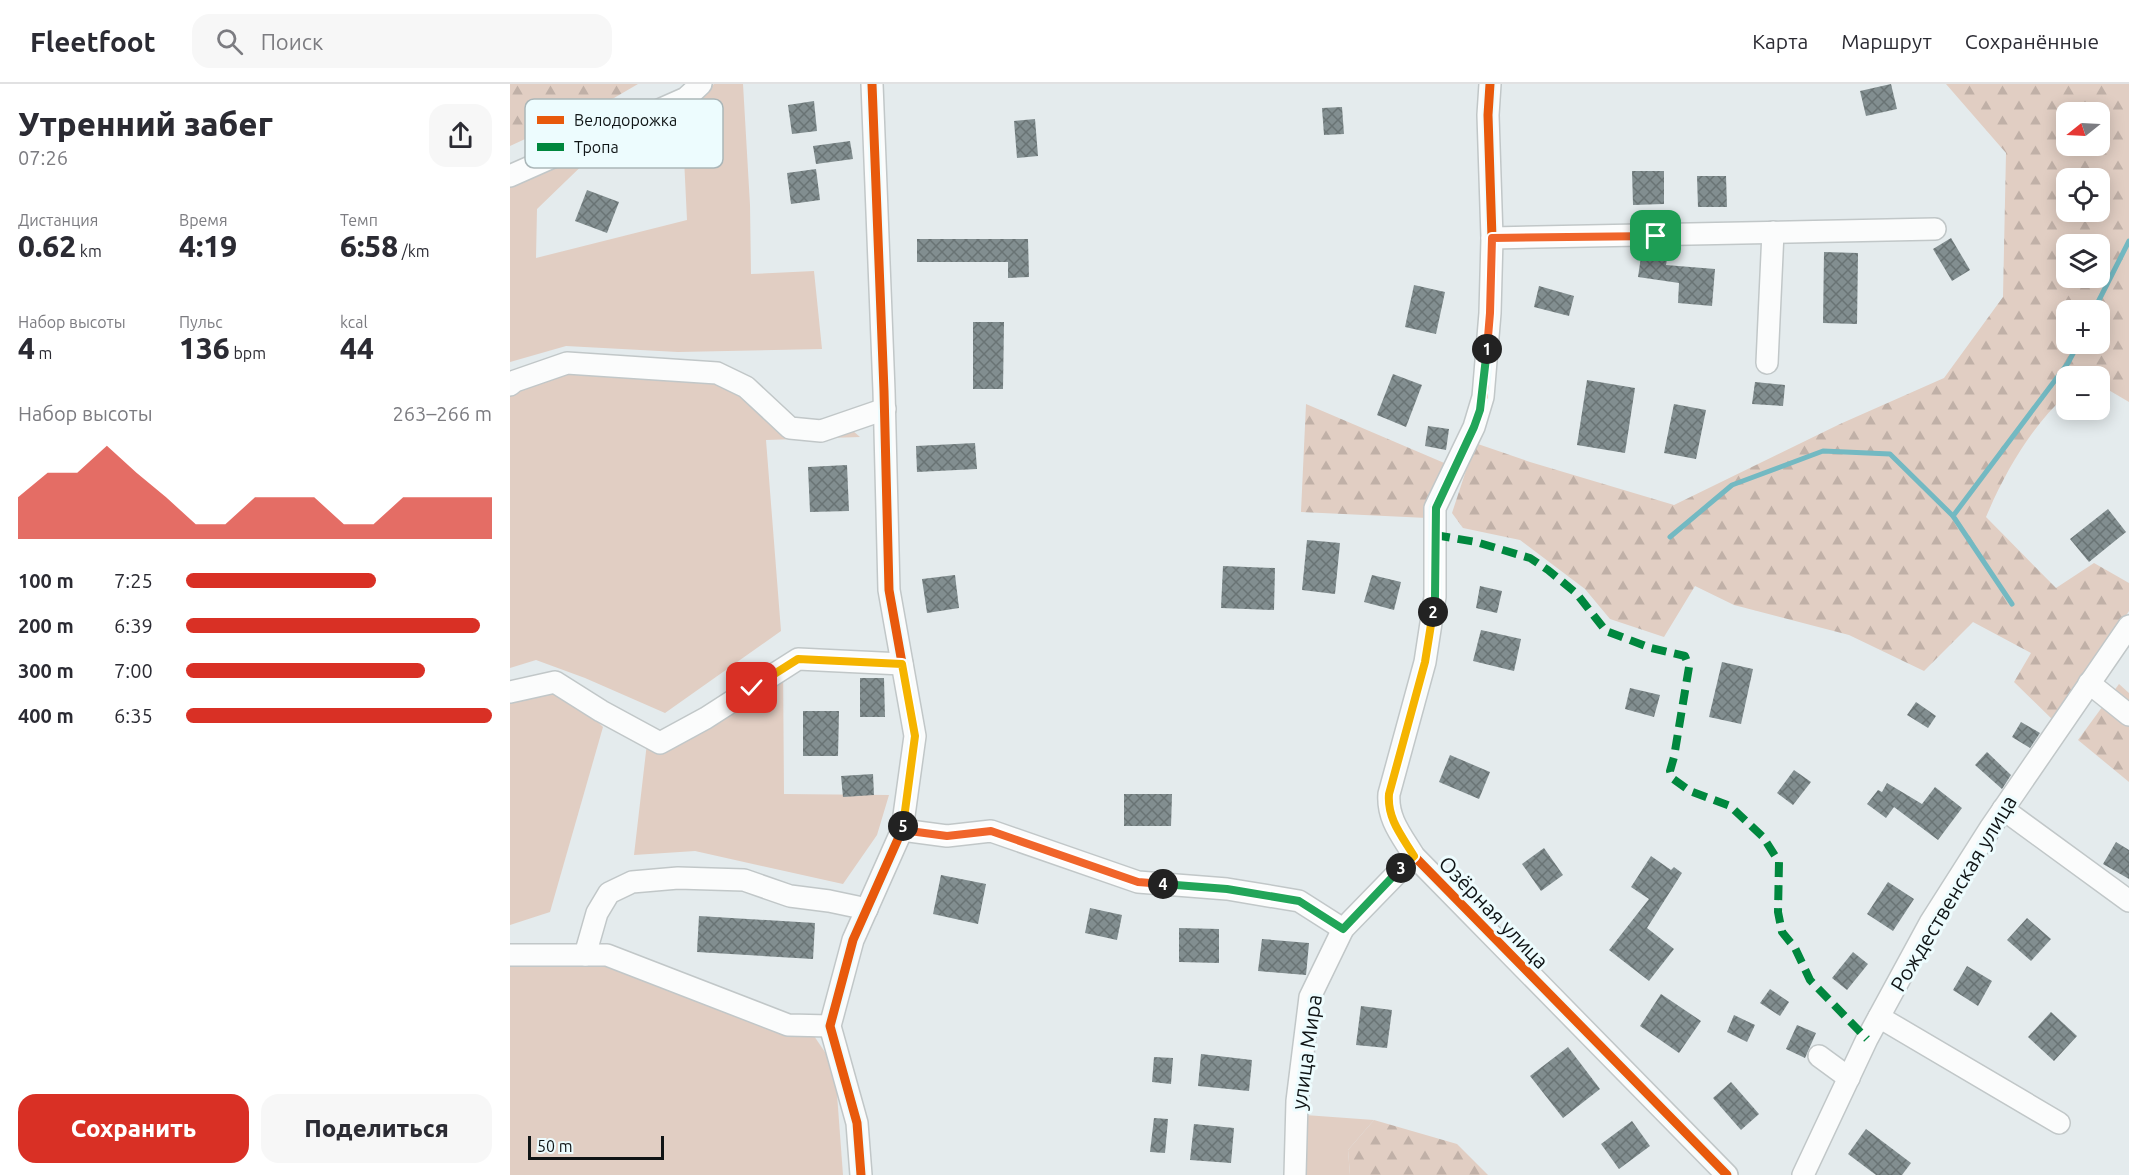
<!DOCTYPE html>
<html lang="ru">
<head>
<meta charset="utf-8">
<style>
  body { margin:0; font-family:Ubuntu,sans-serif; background:#f7f7f7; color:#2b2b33; height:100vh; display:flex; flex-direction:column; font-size:22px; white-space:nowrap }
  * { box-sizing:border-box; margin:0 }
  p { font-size:20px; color:#7c7c81 }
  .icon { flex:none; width:33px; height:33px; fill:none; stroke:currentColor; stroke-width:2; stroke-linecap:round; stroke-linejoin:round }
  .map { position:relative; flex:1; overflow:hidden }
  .details { display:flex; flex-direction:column; background:#fff; width:510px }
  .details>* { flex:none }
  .needle { width:39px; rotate:252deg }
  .fabs { position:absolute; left:1546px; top:18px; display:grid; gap:12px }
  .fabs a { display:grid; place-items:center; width:54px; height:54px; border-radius:12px; background:#fff; box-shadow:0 3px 15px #0003; font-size:30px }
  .scale { position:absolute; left:18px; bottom:15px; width:136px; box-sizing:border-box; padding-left:6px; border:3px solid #0f1415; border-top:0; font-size:16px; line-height:21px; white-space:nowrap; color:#0f1415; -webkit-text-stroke:4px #edfcfe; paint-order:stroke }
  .pin { position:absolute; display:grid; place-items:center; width:51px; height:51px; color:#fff; margin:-26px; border-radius:12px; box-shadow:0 3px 9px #0006 }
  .km { position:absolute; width:30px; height:30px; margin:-15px; border-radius:50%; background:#222; color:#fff; font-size:16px; line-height:30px; text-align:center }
  .round { display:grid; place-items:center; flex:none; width:63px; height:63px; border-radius:18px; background:#f7f7f7 }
  .overview { display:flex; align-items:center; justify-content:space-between; height:102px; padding:0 18px }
  h1 { font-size:33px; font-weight:800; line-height:45px }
  .figures { display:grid; grid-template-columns:repeat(3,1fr); gap:9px; height:102px; padding:6px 18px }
  .figures div { display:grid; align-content:center }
  .figures b { font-size:30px; font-weight:800 }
  .figures small { font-size:16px; font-weight:400 }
  .figures p { font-size:16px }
  .chart { height:168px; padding:12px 18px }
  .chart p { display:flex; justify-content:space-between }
  .chart svg { width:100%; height:108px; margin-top:6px; fill:#d93025; opacity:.7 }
  .button { display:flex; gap:12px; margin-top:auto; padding:12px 18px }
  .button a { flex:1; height:69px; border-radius:18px; background:#d93025; color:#fff; font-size:24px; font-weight:800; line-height:69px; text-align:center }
  .button a+a { background:#f7f7f7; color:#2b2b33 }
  ul { padding:0 18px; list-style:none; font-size:20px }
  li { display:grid; grid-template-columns:96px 72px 1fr; align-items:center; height:45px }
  li i { height:15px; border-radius:8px; background:#d93025 }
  header { display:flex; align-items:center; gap:36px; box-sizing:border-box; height:84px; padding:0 30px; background:#fff; border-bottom:2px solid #e1e1e2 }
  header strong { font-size:28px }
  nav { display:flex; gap:33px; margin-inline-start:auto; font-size:21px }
  .search { width:420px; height:54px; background:#f7f7f7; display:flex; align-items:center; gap:15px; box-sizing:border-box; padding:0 21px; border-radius:18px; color:#7c7c81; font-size:22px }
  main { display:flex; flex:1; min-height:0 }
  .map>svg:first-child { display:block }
  .grass { fill:#e1cec3 }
  .forest { fill:url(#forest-firs); fill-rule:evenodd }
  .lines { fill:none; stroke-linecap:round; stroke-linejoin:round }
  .stream { stroke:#73b9c2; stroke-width:5 }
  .building { fill:url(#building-cross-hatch) }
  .minor-casing { stroke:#c1c7c8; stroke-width:24 }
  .minor { stroke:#fbfcfc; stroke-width:21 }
  .quiet { stroke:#00873e; stroke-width:8; stroke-dasharray:15 8; stroke-linecap:butt }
  .cycleway-casing { stroke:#edfcfe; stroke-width:13 }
  .cycleway { stroke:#e8590c; stroke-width:9 }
  .split-1-casing { stroke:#fff; stroke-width:12 }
  .split-2-casing { stroke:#fff; stroke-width:12 }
  .split-3-casing { stroke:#fff; stroke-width:12 }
  .split-4-casing { stroke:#fff; stroke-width:12 }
  .split-5-casing { stroke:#fff; stroke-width:12 }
  .split-6-casing { stroke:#fff; stroke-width:12 }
  .split-1 { stroke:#f0652b; stroke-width:8 }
  .split-2 { stroke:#22a559; stroke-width:8 }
  .split-3 { stroke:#f5b400; stroke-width:8 }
  .split-4 { stroke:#22a559; stroke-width:8 }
  .split-5 { stroke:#f0652b; stroke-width:8 }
  .split-6 { stroke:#f5b400; stroke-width:8 }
  .labels { text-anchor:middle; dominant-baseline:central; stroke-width:6; stroke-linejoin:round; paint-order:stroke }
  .street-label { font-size:21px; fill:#0f1415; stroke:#edfcfe }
  .key { fill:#edfcfe; stroke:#aab6b8; stroke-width:1.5 }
  .key-label { font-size:16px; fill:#0f1415 }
</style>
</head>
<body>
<header>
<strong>Fleetfoot</strong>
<div class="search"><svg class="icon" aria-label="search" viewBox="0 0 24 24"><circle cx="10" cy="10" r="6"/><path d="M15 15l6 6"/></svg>Поиск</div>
<nav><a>Карта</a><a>Маршрут</a><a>Сохранённые</a></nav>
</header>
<main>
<section class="details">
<div class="overview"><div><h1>Утренний забег</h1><p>07:26</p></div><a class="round"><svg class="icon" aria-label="share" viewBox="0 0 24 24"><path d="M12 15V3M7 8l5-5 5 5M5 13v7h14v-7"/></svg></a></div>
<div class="figures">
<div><p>Дистанция</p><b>0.62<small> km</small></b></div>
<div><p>Время</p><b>4:19</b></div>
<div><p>Темп</p><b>6:58<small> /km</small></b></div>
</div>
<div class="figures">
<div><p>Набор высоты</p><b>4<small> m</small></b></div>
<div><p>Пульс</p><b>136<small> bpm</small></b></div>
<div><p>kcal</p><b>44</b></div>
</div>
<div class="chart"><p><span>Набор высоты</span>263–266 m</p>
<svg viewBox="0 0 160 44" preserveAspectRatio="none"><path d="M0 44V27L10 17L20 17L30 6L40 17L50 27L60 38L70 38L80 27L90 27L100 27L110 38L120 38L130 27L140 27L150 27L160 27V44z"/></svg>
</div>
<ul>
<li><b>100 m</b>7:25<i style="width:62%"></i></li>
<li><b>200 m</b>6:39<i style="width:96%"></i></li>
<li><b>300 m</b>7:00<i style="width:78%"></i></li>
<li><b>400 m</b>6:35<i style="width:100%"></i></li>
</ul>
<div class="button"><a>Сохранить</a><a>Поделиться</a></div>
</section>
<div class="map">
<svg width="1619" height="1091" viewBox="0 0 1619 1091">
  <defs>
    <pattern id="forest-firs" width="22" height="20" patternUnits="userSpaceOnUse" patternTransform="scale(1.5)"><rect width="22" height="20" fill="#e1cec3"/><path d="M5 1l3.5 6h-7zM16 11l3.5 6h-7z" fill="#c0b0a7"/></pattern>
    <pattern id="building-cross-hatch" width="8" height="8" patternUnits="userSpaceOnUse" patternTransform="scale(1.5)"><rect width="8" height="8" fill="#828e90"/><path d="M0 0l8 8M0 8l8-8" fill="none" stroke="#697374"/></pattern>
  </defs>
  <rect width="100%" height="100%" fill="#e4ebed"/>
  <g class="grass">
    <path d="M204 0H233L240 121 241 190 304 187 312 265 168 268 56 262 0 278V93L26 69 77 54 87 67 27 125 26 174 177 136 172 33Z"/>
    <path d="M61 278 205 283 263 336 334 339 350 353 256 356 271 547 155 629 75 594 26 576 0 584V299Z"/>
    <path d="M273 580 274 710 379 711 367 751 333 800 185 767 124 771 137 659Z"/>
    <path d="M0 600 54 605 93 643 40 828 0 841Z"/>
    <path d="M0 874 79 875 296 940 325 983 333 1091H0Z"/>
    <path d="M795 1031 864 1036 838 1066 840 1091H794Z"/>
  </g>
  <g class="forest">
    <path d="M0 0H128L104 14 0 62Z"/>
    <path d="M1436 0H1619V318L1590 301V292H1557V310C1521 343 1495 388 1476 433L1546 504 1584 479 1619 499V527L1546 639 1504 598 1521 569 1463 538 1414 587 1339 551 1224 521 1185 502 1154 553 1100 535 1075 505 1010 456 953 444 942 429 965 359 1020 378 1164 421 1330 340 1434 294 1493 213 1496 69ZM1557 28H1590V62H1557ZM1557 94H1590V128H1557ZM1557 160H1590V194H1557ZM1557 226H1590V260H1557Z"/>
    <path d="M796 320 939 381 917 434 791 428Z"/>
    <path d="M1609 600 1619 609V698L1568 656Z"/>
    <path d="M864 1036 947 1060 978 1091H840L838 1066Z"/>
  </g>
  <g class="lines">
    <g class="stream">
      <path d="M1584 226 1619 157"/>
      <path d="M1160 453 1222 401 1313 367 1380 370 1443 432"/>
      <path d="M1502 520 1443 432 1558 279 1568 260"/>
    </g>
  </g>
  <g class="building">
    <path d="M1381 0 1387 25 1356 32 1350 7Z"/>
    <path d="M304 17 307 47 282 50 278 21Z"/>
    <path d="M832 23 834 50 814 51 812 24Z"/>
    <path d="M525 35 528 72 507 74 504 37Z"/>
    <path d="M340 57 343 75 306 80 303 62Z"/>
    <path d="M306 85 310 116 281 120 277 89Z"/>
    <path d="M1122 87H1154V120L1123 121Z"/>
    <path d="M1187 92H1216L1217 123H1188Z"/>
    <path d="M77 106 109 118 97 149 65 137Z"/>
    <path d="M1441 154 1460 186 1442 197 1423 165Z"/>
    <path d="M407 155H518L519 193 498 194V178H407Z"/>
    <path d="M1132 166 1158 170 1156 181 1205 185 1202 222 1168 219 1169 199 1128 193Z"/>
    <path d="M1314 168 1348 169 1347 240 1313 239Z"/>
    <path d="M904 201 935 208 926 250 895 243Z"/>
    <path d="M1029 202 1064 212 1059 232 1024 223Z"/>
    <path d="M463 238H494L493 305H463Z"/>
    <path d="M883 290 912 301 896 343 867 331Z"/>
    <path d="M1077 296 1125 304 1115 369 1067 361Z"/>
    <path d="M1245 298 1275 301 1273 322 1242 320Z"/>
    <path d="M1164 320 1196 326 1186 375 1154 369Z"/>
    <path d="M918 342 939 345 936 366 915 362Z"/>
    <path d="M465 359 467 385 407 388 406 362Z"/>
    <path d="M337 381 339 427 300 428 298 383Z"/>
    <path d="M1598 425 1616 448 1579 478 1560 455Z"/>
    <path d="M797 456 830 459 825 510 792 506Z"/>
    <path d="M713 482 765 484 764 526 711 524Z"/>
    <path d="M445 491 449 524 417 529 412 495Z"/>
    <path d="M862 491 891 498 884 526 854 518Z"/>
    <path d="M970 502 992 507 987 529 966 524Z"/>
    <path d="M971 546 1011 555 1004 587 963 577Z"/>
    <path d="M1212 578 1243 585 1231 640 1199 633Z"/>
    <path d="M350 594H374L375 633H350Z"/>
    <path d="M1120 604 1150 611 1144 633 1115 625Z"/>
    <path d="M1406 618 1426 632 1418 644 1397 631Z"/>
    <path d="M293 627H329L328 672H293Z"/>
    <path d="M1511 638 1530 649 1520 664 1502 653Z"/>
    <path d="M1477 668 1501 691 1492 705 1465 681Z"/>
    <path d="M940 671 980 688 969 715 929 698Z"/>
    <path d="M1284 686 1301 698 1283 721 1267 709Z"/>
    <path d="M363 690 364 711 333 713 331 692Z"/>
    <path d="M1377 699 1412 720 1425 703 1452 724 1428 756 1384 723 1376 734 1357 720 1368 706 1372 708Z"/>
    <path d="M614 710H662L661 742H614Z"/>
    <path d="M1606 758 1619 766V795L1593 780Z"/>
    <path d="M1034 764 1053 791 1031 807 1012 780Z"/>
    <path d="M1141 772 1161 786 1164 783 1172 789 1137 844 1164 865 1139 897 1099 866 1139 815 1121 803Z"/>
    <path d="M431 791 476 800 468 840 423 830Z"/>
    <path d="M1378 798 1404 815 1383 847 1357 830Z"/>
    <path d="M580 824 612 831 607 856 575 849Z"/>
    <path d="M189 832 305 839 303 875 187 868Z"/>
    <path d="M1517 834 1541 855 1521 877 1497 856Z"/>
    <path d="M669 844 709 845V879L669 878Z"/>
    <path d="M752 855 799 859 796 891 748 887Z"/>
    <path d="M1343 868 1358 880 1337 906 1322 894Z"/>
    <path d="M1457 882 1482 897 1468 922 1443 906Z"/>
    <path d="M1260 905 1279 918 1270 932 1250 919Z"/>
    <path d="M1151 910 1191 937 1169 969 1130 942Z"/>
    <path d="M851 922 882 926 877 964 846 961Z"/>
    <path d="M1541 928 1567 952 1544 977 1518 953Z"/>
    <path d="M1224 931 1245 941 1237 958 1217 948Z"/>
    <path d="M1287 941 1306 949 1295 974 1276 965Z"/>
    <path d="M1058 963 1090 1005 1053 1034 1020 992Z"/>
    <path d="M691 970 742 976 739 1007 688 1002Z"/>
    <path d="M644 973 663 974 661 1000 642 998Z"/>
    <path d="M1221 998 1249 1030 1231 1046 1203 1014Z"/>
    <path d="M644 1034 658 1035 655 1069 640 1068Z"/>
    <path d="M1122 1037 1140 1062 1109 1085 1091 1060Z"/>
    <path d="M684 1040 724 1044 721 1079 680 1076Z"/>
    <path d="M1356 1045 1401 1079 1392 1091H1366L1338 1070Z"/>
  </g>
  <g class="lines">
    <defs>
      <g id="minor">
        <path d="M980 0 978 31 982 154 980 229 973 313 964 343 925 424V513L915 578 879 710C877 735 892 752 904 772L1217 1091"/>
        <path d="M0 92 176 14 191 0"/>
        <path d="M982 154 1425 145"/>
        <path d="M1257 279 1263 148"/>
        <path d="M0 301 5 297 57 279 207 289 236 303 280 344 311 347 375 325"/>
        <path d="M1579 599 1619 631"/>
        <path d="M0 608 45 598 91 627 150 659 196 634 288 575 392 580"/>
        <path d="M1493 725 1619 817"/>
        <path d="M392 746 437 752 481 747 628 798 717 805 789 817 833 845"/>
        <path d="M0 871H97L278 941 320 942"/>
        <path d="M75 871 87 829 99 809 122 798 168 794 234 796 280 812 319 817 357 825"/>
        <path d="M1369 933 1549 1039"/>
        <path d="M1309 972 1339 994"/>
        <path d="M351 1091 347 1039 320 942 343 856 392 746 405 652 379 506 374 307 362 0"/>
        <path d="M785 1091 787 1017 800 913 833 845 904 772"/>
        <path d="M1293 1091 1357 955 1420 839 1481 743 1619 542"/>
      </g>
    </defs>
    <use href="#minor" class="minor-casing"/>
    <use href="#minor" class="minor"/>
    <path class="quiet" d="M925 451 966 458 1020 474 1038 486 1066 509 1096 547 1141 564 1175 572 1179 583 1164 673 1160 687 1162 694 1180 707 1220 722 1253 753 1269 778 1268 828 1272 848 1285 864 1300 896 1357 955"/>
    <defs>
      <g id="cycleway">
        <path d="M980 0 978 31 982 154 980 229 973 313 964 343 925 424V513L915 578 879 710C877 735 892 752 904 772L1217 1091"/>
        <path d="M351 1091 347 1039 320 942 343 856 392 746 405 652 379 506 374 307 362 0"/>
      </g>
    </defs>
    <use href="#cycleway" class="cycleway-casing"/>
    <use href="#cycleway" class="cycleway"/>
  </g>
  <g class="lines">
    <defs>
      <path id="split-1" d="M977 265 980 229 982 154 1146 152"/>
      <path id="split-2" d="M923 528 925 513 926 424 964 343 970 326 977 265"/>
      <path id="split-3" d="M891 784 904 772C892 752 877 735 879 710L915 578 923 528"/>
      <path id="split-4" d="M653 800 717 805 789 817 833 845 891 784"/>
      <path id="split-5" d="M393 742 392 746 437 752 481 747 628 798 653 800"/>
      <path id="split-6" d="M242 604 288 575 392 580 405 652 393 742"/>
    </defs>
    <use href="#split-1" class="split-1-casing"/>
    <use href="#split-2" class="split-2-casing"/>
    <use href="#split-3" class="split-3-casing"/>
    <use href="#split-4" class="split-4-casing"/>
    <use href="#split-5" class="split-5-casing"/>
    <use href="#split-6" class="split-6-casing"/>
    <use href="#split-1" class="split-1"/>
    <use href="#split-2" class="split-2"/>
    <use href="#split-3" class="split-3"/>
    <use href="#split-4" class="split-4"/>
    <use href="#split-5" class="split-5"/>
    <use href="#split-6" class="split-6"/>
  </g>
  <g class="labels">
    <g class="street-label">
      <text transform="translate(1443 809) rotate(-59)">Рождественская улица</text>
      <text transform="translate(984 828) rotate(46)">Озёрная улица</text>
      <text transform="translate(796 968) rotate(-82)">улица Мира</text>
    </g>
  </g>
  <rect x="15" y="15" width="198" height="69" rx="9" class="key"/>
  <rect x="27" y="32" width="27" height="8" fill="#e8590c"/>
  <rect x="27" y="59" width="27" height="8" fill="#00873e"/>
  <g class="key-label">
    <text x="64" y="42">Велодорожка</text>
    <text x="64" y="69">Тропа</text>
  </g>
</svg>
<div class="fabs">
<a><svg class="needle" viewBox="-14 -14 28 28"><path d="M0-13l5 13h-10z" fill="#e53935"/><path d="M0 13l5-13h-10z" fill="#7c7c81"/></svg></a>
<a><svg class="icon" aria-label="locate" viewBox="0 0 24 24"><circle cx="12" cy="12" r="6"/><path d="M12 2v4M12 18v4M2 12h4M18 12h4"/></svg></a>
<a><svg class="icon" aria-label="layers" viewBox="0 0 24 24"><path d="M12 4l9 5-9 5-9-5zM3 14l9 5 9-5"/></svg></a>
<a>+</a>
<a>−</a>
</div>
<div class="scale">50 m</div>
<div class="pin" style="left:1146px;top:152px;background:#1e9e55"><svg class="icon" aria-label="arrive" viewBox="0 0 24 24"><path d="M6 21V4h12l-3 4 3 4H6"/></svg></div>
<div class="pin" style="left:242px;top:604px;background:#d93025"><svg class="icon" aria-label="check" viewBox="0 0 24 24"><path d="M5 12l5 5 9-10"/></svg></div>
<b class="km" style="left:977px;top:265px">1</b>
<b class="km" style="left:923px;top:528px">2</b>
<b class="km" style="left:891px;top:784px">3</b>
<b class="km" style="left:653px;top:800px">4</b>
<b class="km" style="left:393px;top:742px">5</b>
</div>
</main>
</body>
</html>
